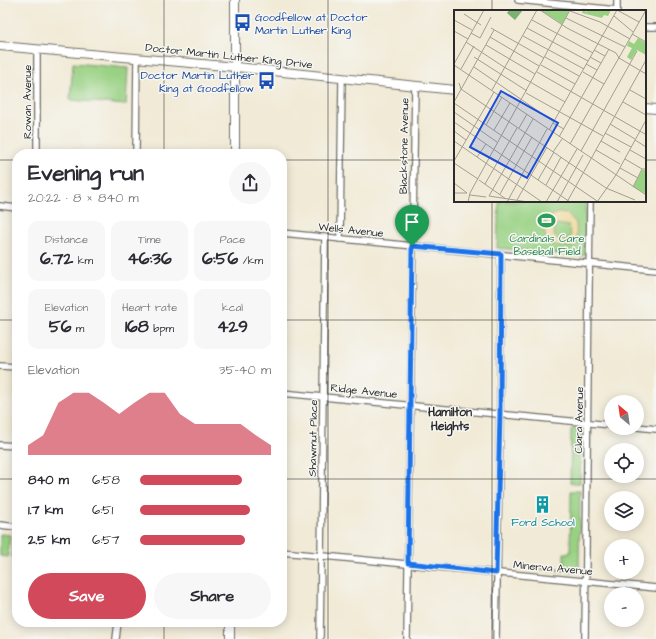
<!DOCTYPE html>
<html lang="en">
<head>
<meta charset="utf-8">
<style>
  body { margin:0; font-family:"Architects Daughter",sans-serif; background:#f7f7f7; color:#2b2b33; height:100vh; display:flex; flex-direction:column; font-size:15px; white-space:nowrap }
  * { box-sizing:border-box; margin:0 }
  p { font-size:13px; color:#7c7c81 }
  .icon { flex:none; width:22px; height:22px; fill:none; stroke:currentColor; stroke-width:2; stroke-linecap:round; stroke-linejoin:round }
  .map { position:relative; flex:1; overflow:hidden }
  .details { position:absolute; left:12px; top:149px; width:275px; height:478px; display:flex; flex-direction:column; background:#fff; border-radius:16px; box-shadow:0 2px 10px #0003 }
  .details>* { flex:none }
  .needle { width:26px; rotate:331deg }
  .fabs { position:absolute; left:604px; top:395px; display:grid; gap:8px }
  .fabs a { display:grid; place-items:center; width:40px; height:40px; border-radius:50%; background:#fff; box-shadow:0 2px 10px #0003; font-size:20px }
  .pin { position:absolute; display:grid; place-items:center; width:34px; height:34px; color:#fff; margin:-41px -17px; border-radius:50% 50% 50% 0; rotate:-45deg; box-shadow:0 0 4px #0007 }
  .pin .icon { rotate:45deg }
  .round { display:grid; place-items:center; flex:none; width:42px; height:42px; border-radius:21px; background:#f7f7f7 }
  .summary { display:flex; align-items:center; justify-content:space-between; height:68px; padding:0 16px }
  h1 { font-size:22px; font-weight:700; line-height:30px }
  .metrics { display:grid; grid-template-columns:repeat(3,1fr); gap:6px; height:68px; padding:4px 16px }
  .metrics div { display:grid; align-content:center; border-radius:10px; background:#f7f7f7; text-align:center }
  .metrics b { font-size:17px; font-weight:700 }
  .metrics small { font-size:11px; font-weight:400 }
  .metrics p { font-size:11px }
  .chart { height:112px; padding:8px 16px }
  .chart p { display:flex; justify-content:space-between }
  .chart svg { width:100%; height:72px; margin-top:4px; fill:#d1495b; opacity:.7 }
  .button { display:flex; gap:8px; margin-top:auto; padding:8px 16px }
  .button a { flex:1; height:46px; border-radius:24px; background:#d1495b; color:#fff; font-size:16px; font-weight:700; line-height:46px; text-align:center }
  .button a+a { background:#f7f7f7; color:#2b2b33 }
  ul { padding:0 16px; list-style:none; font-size:13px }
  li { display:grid; grid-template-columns:64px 48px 1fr; align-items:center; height:30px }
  li i { height:10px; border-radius:5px; background:#d1495b }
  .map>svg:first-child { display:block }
  .green { fill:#99d183; stroke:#627e57 }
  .sand { fill:#eeda9e; stroke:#8c8264; fill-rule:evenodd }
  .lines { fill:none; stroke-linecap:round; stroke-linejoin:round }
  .street-casing { stroke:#706e67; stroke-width:8 }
  .secondary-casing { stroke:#706e67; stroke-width:10 }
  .street { stroke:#fff; stroke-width:5.5 }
  .secondary { stroke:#fff; stroke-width:8 }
  .route-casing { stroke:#fff; stroke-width:8 }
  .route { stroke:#1a73e8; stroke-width:5 }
  .grid { fill:none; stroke:#2b2b2b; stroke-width:1; stroke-opacity:0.55 }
  .labels { text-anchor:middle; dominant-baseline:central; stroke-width:3; stroke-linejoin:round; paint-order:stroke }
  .transit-label { font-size:11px; fill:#164399; stroke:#f6f6f2; text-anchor:start }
  .street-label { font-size:11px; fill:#2b2b2b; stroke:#f6f6f2 }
  .leisure-label { font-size:11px; fill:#27864d; stroke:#f6f6f2 }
  .culture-label { font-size:11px; fill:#0d838f; stroke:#f6f6f2 }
  .neighbourhood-label { font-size:12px; font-weight:bold; fill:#2b2b2b; stroke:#f6f6f2 }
  .inset-road { fill:none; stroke:#a29e92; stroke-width:1 }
  .view { fill:#1d4ed8; fill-opacity:0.15; stroke:#1d4ed8; stroke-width:2 }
  .inset-edge { fill:none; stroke:#2b2b2b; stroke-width:2 }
</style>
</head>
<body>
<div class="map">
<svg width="656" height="639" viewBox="0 0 656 639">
  <rect width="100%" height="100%" fill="#f6f6f2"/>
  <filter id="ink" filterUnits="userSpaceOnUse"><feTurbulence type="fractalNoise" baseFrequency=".025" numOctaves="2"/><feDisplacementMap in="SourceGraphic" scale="8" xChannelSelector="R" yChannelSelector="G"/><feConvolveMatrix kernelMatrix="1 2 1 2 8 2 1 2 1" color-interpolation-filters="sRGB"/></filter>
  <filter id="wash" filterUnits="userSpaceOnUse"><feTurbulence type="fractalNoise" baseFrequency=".012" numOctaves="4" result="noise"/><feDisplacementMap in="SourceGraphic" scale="16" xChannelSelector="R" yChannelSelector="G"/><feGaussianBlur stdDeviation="0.9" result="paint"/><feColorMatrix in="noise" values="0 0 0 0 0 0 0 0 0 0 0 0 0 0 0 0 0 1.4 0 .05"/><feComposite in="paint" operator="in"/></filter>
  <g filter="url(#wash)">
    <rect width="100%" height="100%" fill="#f1ead6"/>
    <g class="green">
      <path d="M73 63 128 68 126 105 70 100Z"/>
      <path d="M499 201H586L585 255 581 256 497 248Z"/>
      <path d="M571 429 581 430 580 483H570Z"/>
      <path d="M571 491H580L579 572 541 569V568L564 570V553H570Z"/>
      <path d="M0 534 10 535 8 557 0 556Z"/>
      <path d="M14 536H17V558L12 557Z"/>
    </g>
    <path class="sand" d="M558 213 568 214 576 223 577 244 573 247 557 246 546 238C542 227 547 217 558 213ZM557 224 569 226 571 236 569 240 564 241 556 238 554 235 555 226Z"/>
  </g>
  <g filter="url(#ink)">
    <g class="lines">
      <defs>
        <g id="street">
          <path d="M518 0 617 10"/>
          <path d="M617 11V0"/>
          <path d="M645 27H656"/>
          <path d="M37 154V50"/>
          <path d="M136 154 137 58"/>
          <path d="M0 206 17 208"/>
          <path d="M282 233 656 270"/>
          <path d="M340 239 342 78"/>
          <path d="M0 366 17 367"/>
          <path d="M282 393 611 425"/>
          <path d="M637 427 656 429"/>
          <path d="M0 445 17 446"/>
          <path d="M0 525 17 527"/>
          <path d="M282 552 656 588"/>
          <path d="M116 639 118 622"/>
          <path d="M320 639 325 237"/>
          <path d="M407 639 415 86"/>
          <path d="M496 639 500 414 501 254"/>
          <path d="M585 639 590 201"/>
        </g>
        <g id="secondary">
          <path d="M235 0V154"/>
          <path d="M0 46 236 67 455 90"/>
          <path d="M645 108 656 109"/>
          <path d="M230 639V622"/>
        </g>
      </defs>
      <use href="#street" class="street-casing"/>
      <use href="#secondary" class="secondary-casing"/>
      <use href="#street" class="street"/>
      <use href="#secondary" class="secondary"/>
    </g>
  </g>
  <g class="lines" filter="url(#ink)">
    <defs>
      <path id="route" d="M412 246 501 254 500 414 496 573 408 563Z"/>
    </defs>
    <use href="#route" class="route-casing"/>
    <use href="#route" class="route"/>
  </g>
  <path class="grid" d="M164 0V154M328 0V639M492 0V11M0 160H17M282 160H455M645 160H656M492 201V639M0 320H17M282 320H656M0 479H17M282 479H656M164 622V639"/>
  <defs>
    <symbol id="bus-bare" viewBox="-9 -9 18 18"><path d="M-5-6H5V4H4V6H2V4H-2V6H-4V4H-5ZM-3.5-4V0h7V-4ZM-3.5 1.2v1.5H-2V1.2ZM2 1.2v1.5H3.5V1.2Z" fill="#1a4fb4" stroke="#f6f6f2" stroke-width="2.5" paint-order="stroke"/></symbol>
    <symbol id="stadium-bare" viewBox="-9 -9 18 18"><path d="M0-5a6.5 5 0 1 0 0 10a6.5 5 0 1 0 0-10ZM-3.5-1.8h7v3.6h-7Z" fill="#2e9e5b" stroke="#f6f6f2" stroke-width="2.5" paint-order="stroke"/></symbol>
    <symbol id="building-bare" viewBox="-9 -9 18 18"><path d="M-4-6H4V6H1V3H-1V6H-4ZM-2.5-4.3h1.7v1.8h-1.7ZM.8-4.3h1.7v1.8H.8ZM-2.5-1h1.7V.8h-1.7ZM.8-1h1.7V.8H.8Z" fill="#0f9aa8" stroke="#f6f6f2" stroke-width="2.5" paint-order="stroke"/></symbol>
  </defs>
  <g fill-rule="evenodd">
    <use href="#bus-bare" x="230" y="10" width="25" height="25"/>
    <use href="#bus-bare" x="254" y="68" width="25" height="25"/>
    <use href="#stadium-bare" x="534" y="208" width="25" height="25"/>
    <use href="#building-bare" x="530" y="492" width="25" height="25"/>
  </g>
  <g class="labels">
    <g class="transit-label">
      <text x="255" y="17">Goodfellow at Doctor<tspan x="255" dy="13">Martin Luther King</tspan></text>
      <text x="254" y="75" text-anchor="end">Doctor Martin Luther<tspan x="254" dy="13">King at Goodfellow</tspan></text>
    </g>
    <g class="street-label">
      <text transform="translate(229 56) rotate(6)">Doctor Martin Luther King Drive</text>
      <text transform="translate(27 102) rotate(-90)">Rowan Avenue</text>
      <text transform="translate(404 146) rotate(-89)">Blackstone Avenue</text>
      <text transform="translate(351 230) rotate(6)">Wells Avenue</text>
      <text transform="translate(364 391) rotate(6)">Ridge Avenue</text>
      <text transform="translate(579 420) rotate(-89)">Clara Avenue</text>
      <text transform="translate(313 438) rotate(-89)">Shawmut Place</text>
      <text transform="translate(553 568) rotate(5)">Minerva Avenue</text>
    </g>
    <g class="leisure-label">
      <text x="547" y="238">Cardinals Care<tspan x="547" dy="13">Baseball Field</tspan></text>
    </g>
    <g class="culture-label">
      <text x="543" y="522">Ford School</text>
    </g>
    <g class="neighbourhood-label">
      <text x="450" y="412">Hamilton<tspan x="450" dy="14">Heights</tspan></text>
    </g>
  </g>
  <g transform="translate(454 10)">
    <rect width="192" height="192" fill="#f1ead6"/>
    <path d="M86 0H116L108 14ZM129 0 134 3 131 0H157L154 6 150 5 148 8 128 3ZM184 28 192 33V45L183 40 177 50 173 47 178 38 173 36 175 31 180 34ZM188 160H192V184L179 177Z" fill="#99d183"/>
    <path d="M55 0H69L61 10 53 3Z" fill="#7ab371"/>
    <path class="inset-road" d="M86 0 113 18 162 43 165 48 192 64M163 0 185 12M116 1 146 12 176 29M10 4 27 15M160 6 179 22M112 8 171 37M0 10 18 20M78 10 139 43M37 18 90 48M73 18 134 51M0 21 14 29M17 23 26 28 37 7M178 24 192 32M69 26 130 59M36 27 85 56M12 32 50 57 111 92M32 35 81 64M140 40 151 46M20 47 73 81M91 47 125 66M136 47 147 53M0 54 30 0M132 54 143 60M0 55 192 185M87 55 121 74M20 57 100 112M7 59 20 36M83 62 191 124M129 62 150 74M5 73 7 79 152 178 181 190M38 80 83 0M176 80 192 89M72 83 149 126M0 92 40 20M169 92 192 105M0 93 143 191M0 102 43 132M0 112 116 192M99 113 110 119M156 114 181 129M32 115 48 87M65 118 73 104M40 120 56 93M95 120 163 0M0 121 12 130M151 123 177 137M105 127 155 39M181 130 192 137M0 131 88 192M147 131 166 142M116 134 192 0M142 140 166 154M176 140 192 149M127 141 183 41M99 142 108 129M23 147 32 134M171 149 188 159M0 151 40 82M0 153 24 169M166 158 184 168M25 170 52 189M84 170 100 142M0 173 13 183H0M31 174 63 118M92 175 107 147M179 177 188 159H192M46 184 78 127M16 185 32 187M63 190 93 137M14 192 16 183 116 0M53 192 93 119M74 192 35 186 79 109M92 192 123 139M103 192 129 145M113 192 192 50M143 192 162 165 192 110"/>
    <path class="view" d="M47 81 104 113 73 168 16 137Z"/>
    <rect width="192" height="192" class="inset-edge"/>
  </g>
</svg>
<div class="fabs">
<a><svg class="needle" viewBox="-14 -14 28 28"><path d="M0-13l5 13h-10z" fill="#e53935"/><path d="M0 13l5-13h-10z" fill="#7c7c81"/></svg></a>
<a><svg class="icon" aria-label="locate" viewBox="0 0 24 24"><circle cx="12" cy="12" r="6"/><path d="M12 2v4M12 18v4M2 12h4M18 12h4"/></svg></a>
<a><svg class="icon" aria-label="layers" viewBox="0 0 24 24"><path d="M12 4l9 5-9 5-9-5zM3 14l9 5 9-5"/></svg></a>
<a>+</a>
<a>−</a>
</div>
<div class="pin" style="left:412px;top:246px;background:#1e9e55"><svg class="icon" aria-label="arrive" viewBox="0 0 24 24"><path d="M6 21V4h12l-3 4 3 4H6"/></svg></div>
<section class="details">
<div class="summary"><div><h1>Evening run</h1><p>20:22 · 8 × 840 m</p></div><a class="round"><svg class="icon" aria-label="share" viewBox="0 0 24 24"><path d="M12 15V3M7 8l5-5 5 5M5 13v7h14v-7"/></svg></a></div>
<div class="metrics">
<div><p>Distance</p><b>6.72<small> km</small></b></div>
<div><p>Time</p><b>46:36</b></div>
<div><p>Pace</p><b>6:56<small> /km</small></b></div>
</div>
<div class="metrics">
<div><p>Elevation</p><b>56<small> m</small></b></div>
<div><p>Heart rate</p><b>168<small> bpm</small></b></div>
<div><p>kcal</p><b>429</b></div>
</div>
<div class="chart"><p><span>Elevation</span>35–40 m</p>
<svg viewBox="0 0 160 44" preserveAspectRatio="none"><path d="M0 44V38L10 32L20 12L30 6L40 6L50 12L60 19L70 12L80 6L90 6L100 19L110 25L120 25L130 25L140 25L150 32L160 38V44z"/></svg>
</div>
<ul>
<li><b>840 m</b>6:58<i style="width:78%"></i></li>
<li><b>1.7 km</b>6:51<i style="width:84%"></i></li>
<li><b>2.5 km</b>6:57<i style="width:80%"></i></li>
</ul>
<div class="button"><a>Save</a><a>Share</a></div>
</section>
</div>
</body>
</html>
